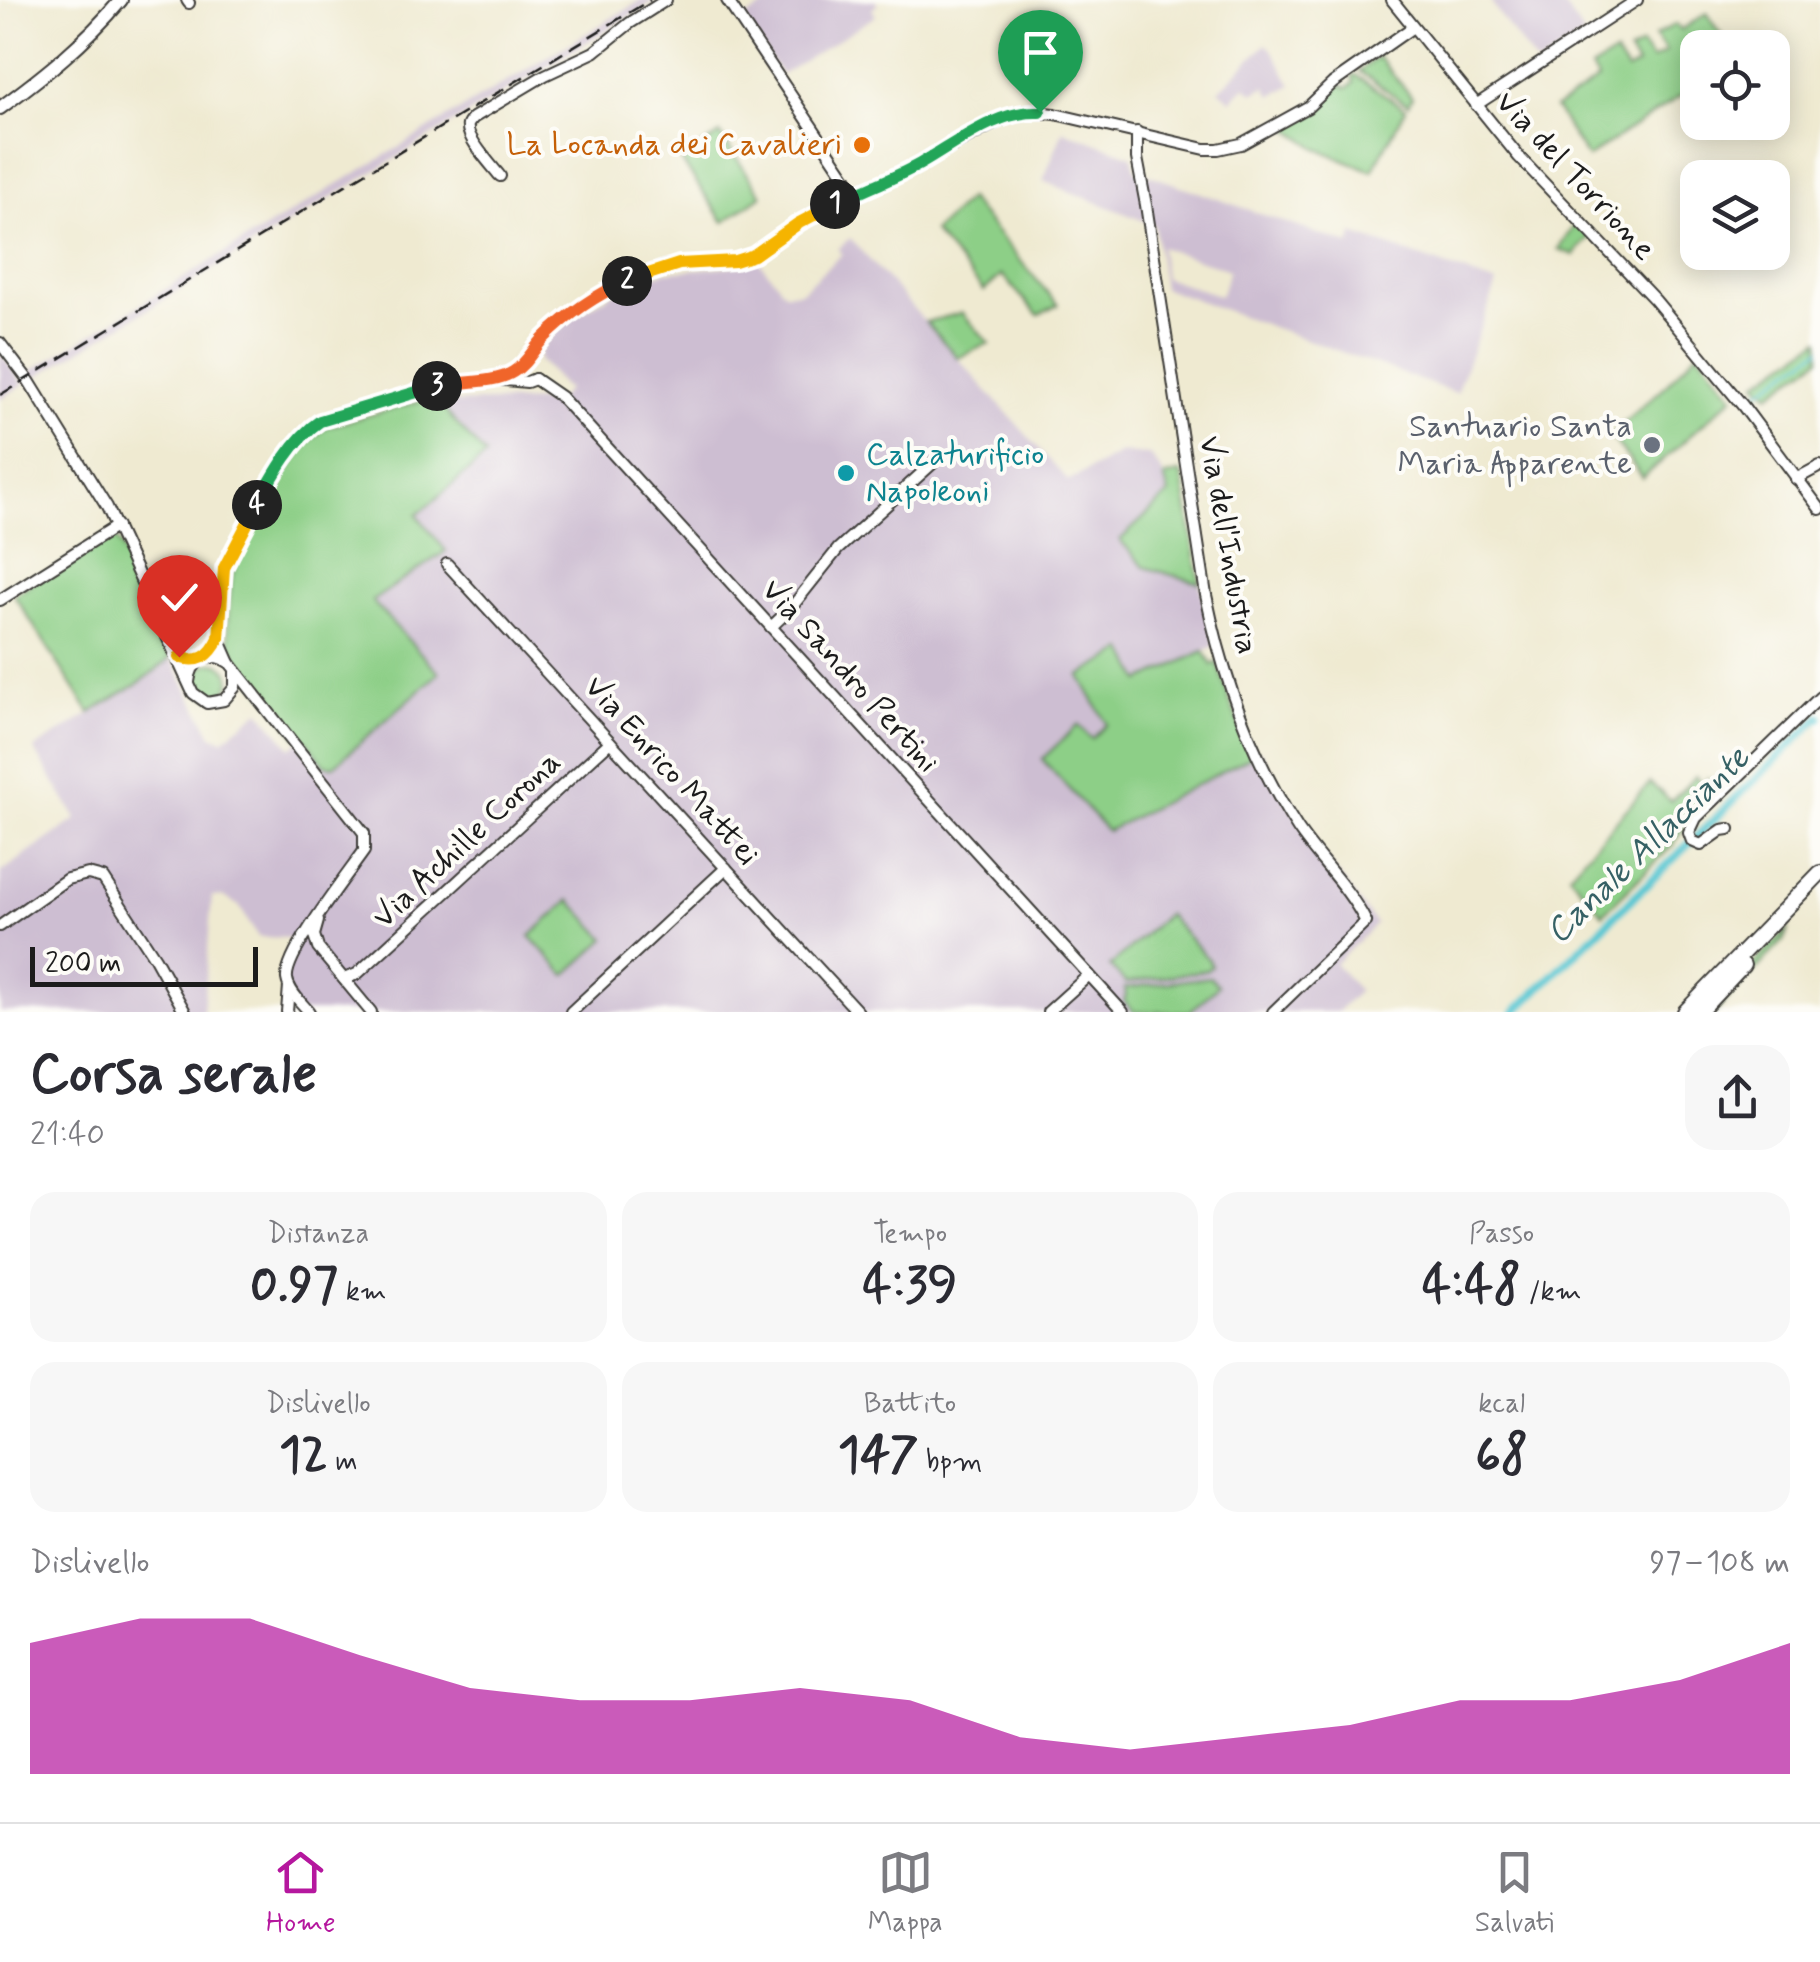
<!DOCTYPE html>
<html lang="it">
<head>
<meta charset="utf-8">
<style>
  body { margin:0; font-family:Mynerve,sans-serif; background:#f7f7f7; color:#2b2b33; height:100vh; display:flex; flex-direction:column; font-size:38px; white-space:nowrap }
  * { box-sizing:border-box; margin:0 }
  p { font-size:32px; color:#7c7c81 }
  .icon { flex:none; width:55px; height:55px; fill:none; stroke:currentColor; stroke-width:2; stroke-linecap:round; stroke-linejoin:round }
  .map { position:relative; height:1012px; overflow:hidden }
  .drawer { display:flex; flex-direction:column; background:#fff; flex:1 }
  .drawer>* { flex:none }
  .controls { position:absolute; left:1680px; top:30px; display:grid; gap:20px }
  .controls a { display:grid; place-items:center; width:110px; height:110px; border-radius:20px; background:#fff; box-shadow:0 5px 25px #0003; font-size:50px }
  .scale { position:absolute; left:30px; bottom:25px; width:228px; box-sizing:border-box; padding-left:10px; border:5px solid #1c1c1c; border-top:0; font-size:28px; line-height:35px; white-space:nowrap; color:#1c1c1c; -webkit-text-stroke:8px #fdfcf7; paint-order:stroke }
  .pin { position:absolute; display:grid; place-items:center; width:85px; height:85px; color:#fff; margin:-102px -42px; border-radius:50% 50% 50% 0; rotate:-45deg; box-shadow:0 0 10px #0007 }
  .pin .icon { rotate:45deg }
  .km { position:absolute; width:50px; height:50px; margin:-25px; border-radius:50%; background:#222; color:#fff; font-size:28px; line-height:50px; text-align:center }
  .round { display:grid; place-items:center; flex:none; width:105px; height:105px; border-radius:30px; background:#f7f7f7 }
  .head { display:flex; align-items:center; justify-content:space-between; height:170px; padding:0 30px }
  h1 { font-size:55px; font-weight:800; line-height:75px }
  .figures { display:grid; grid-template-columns:repeat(3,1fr); gap:15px; height:170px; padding:10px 30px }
  .figures div { display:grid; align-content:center; border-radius:25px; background:#f7f7f7; text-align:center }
  .figures b { font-size:50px; font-weight:800 }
  .figures small { font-size:28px; font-weight:400 }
  .figures p { font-size:28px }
  .chart { height:280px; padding:20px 30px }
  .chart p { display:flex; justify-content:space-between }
  .chart svg { width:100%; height:180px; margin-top:10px; fill:#b5179e; opacity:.7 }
  .dock { display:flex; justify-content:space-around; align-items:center; height:140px; border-top:2px solid #e1e1e2; background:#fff; font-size:28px; color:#7c7c81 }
  .dock a { display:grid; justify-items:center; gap:5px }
  .dock .active { color:#b5179e }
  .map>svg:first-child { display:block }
  .industrial { fill:#cdbed2; fill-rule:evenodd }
  .green { fill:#8dcf87; stroke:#547652; stroke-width:2.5 }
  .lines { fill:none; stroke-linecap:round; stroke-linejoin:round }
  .stream { stroke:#5cc8d3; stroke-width:2.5 }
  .canal { stroke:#5cc8d3; stroke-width:8 }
  .minor-casing { stroke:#3c3b37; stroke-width:14 }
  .major-casing { stroke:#3c3b37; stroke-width:16 }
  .highway-casing { stroke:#3c3b37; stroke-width:18 }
  .minor { stroke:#fff; stroke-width:10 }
  .major { stroke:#fff; stroke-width:12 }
  .highway { stroke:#fff; stroke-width:14 }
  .rail { stroke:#1c1c1c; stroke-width:2.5; stroke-dasharray:15 8; stroke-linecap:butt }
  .split-1-casing { stroke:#fff; stroke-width:20 }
  .split-2-casing { stroke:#fff; stroke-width:20 }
  .split-3-casing { stroke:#fff; stroke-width:20 }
  .split-4-casing { stroke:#fff; stroke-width:20 }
  .split-5-casing { stroke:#fff; stroke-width:20 }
  .split-1 { stroke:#22a559; stroke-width:12 }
  .split-2 { stroke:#f5b400; stroke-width:12 }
  .split-3 { stroke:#f0652b; stroke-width:12 }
  .split-4 { stroke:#22a559; stroke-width:12 }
  .split-5 { stroke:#f5b400; stroke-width:12 }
  .food-dot { fill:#e8710a; stroke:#fdfcf7; stroke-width:4 }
  .worship-dot { fill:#6b7280; stroke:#fdfcf7; stroke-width:4 }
  .culture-dot { fill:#0f9aa8; stroke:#fdfcf7; stroke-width:4 }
  .labels { text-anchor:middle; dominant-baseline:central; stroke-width:8; stroke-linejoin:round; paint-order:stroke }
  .food-label { font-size:32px; fill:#c56008; stroke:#fdfcf7; text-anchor:end }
  .street-label { font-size:32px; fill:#1c1c1c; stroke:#fdfcf7 }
  .worship-label { font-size:32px; fill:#5b616d; stroke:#fdfcf7; text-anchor:end }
  .culture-label { font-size:32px; fill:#0d838f; stroke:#fdfcf7; text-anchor:start }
  .water-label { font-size:35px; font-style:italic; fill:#366165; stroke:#fdfcf7 }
</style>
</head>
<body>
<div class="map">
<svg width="1820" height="1012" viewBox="0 0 1820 1012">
  <rect width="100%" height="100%" fill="#fdfcf7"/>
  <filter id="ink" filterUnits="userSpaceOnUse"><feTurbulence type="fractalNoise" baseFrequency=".01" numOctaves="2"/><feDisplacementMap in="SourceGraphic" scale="20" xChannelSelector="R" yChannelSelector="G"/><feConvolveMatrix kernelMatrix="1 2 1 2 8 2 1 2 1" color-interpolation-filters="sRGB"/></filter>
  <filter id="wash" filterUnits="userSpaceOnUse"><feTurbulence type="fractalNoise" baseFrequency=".0048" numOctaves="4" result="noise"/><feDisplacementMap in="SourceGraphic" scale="40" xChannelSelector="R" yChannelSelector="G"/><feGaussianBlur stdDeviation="2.25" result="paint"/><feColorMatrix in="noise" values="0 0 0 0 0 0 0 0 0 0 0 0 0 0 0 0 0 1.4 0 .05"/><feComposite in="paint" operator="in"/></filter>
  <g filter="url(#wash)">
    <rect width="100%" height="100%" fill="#efead1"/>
    <g class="industrial">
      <path d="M641 0H656L33 379 29 372Z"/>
      <path d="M775 0H875L878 4 872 9 876 16 781 75 744 19Z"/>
      <path d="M1489 0H1560L1584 35 1537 66Z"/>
      <path d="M1266 44 1271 48 1292 85 1271 96 1266 86 1253 93 1246 86 1231 100 1219 90Z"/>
      <path d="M1063 130 1132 156 1135 170 1350 245 1354 234 1497 284 1456 393 1163 288 1154 225 1043 181ZM1160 247 1229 270 1220 296 1164 277Z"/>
      <path d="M850 238 1068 481 1121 453 1150 455 1162 472 1200 583 1214 646 1141 681 1080 676 1108 724 1092 739 1078 725 1042 759 1261 751 1290 806 1309 835 1376 924 1335 964 1359 991 1337 1012H282L285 1006 280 976 292 948 289 938 258 937 239 906 224 897 212 896 203 1012H0V873L77 819 34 749 142 681 171 658 212 735 223 740 260 710 291 748 300 740 307 741 325 765 372 601 446 551 417 515 486 456 438 403 556 401 567 390 540 361 539 353 546 342 570 320 621 288 628 295 637 289 633 282 665 272 745 265 758 260 784 292H800L842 254 838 249Z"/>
      <path d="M0 353 24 384 0 399Z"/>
    </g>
    <g class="green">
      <path d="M1707 13 1730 47 1698 48 1697 85 1587 158 1555 108 1598 80 1591 69 1615 54 1627 71 1637 65 1629 53 1641 45 1652 60 1666 52 1655 36 1675 24 1681 30Z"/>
      <path d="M1378 57 1412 97 1408 105 1359 71Z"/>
      <path d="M1354 74 1406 109 1372 171 1320 150 1285 126 1308 113 1310 115 1314 112V109L1330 92 1341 85 1347 88 1354 83 1352 76Z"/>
      <path d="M720 134 762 195 724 222 681 160Z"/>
      <path d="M968 199 1058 305 1038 315 1002 275 984 291 933 232Z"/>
      <path d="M1576 223 1590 236 1574 255 1558 249Z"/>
      <path d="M962 313 989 343 958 358 926 322Z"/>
      <path d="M1820 339V358L1770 394 1757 382Z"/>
      <path d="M1698 351 1734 396 1643 478 1610 435 1660 391Z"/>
      <path d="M427 399 438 403 486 456 417 515 446 551 372 601 439 673 334 766 325 765 307 741 300 740 238 661 230 644 227 625 232 575 245 540 267 501 304 445 326 427Z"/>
      <path d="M1179 473 1182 474 1200 583 1144 567 1120 540 1169 494 1164 477Z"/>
      <path d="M108 535 117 540 121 546 171 658 142 681 90 713 14 595Z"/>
      <path d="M1125 650 1141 681 1204 651 1212 665 1217 662 1230 701 1252 756 1107 831 1042 759 1078 725 1092 739 1107 724 1080 676Z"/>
      <circle cx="213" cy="680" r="17"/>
      <path d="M1696 776 1702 783 1708 778 1720 789 1686 823 1673 845 1603 914 1569 874 1650 783 1671 801Z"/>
      <path d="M570 900 606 939 566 975 530 936Z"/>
      <path d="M1167 914 1209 960 1211 966 1207 970 1126 983 1110 966Z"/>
      <path d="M1789 927 1783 941 1716 1012H1707Z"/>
      <path d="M1210 977 1218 986 1190 1012H1134L1124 1001 1126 995 1125 988Z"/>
    </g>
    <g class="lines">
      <path class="stream" d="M1754 395 1820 349"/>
      <path class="canal" d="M1515 1012 1820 717"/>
    </g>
  </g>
  <g filter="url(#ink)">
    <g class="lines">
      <defs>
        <g id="minor">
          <path d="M187 0 189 3"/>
          <path d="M727 0 857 194"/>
          <path d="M1392 0 1519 157 1655 300 1743 406 1820 509"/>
          <path d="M1476 105 1637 0"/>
          <path d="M1137 132V158L1146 205 1206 595C1223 678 1251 757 1298 829 1319 860 1349 888 1366 922L1273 1012"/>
          <path d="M500 176C492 166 465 137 468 125 469 122 472 120 473 118L545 75 594 52 630 23 666 0"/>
          <path d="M0 343 29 381 107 507 193 693 207 703 224 700 235 687V672"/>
          <path d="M494 379 518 371 537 345 566 318 618 285 667 266 735 261 754 255 809 217 904 172 1010 115 1025 111 1055 114 1205 149H1218L1241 144 1308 107 1333 83 1413 27"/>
          <path d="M535 379 561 397 1123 1012"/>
          <path d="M1796 479 1820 466"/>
          <path d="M447 564 858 1012"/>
          <path d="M0 600 117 526"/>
          <path d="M771 627 791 608 838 549 933 463"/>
          <path d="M230 663 219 638 224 568 263 494 295 446 311 427 330 417 445 384 494 379 527 382 535 379"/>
          <path d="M189 682C191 659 211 650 230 663L364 833V851C348 874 284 955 287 979 289 992 302 1003 309 1012"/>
          <path d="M1729 829 1722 830 1701 845 1692 841 1689 833 1696 818 1820 697"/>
          <path d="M318 921 314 935 318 948 371 1012"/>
          <path d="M0 926 67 879 88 874 103 878 155 958 185 1012"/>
          <path d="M344 979 357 974 610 742"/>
          <path d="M287 1012 289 986"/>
          <path d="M571 1012 726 868"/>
          <path d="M1048 1012 1089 975"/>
        </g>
        <path id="major" d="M0 108C45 75 85 43 121 0"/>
        <g id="highway">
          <path d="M1685 1012 1820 873"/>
          <path d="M1699 1012 1743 965"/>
        </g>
      </defs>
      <use href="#minor" class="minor-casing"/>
      <use href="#major" class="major-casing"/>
      <use href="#highway" class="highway-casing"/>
      <use href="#minor" class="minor"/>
      <use href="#major" class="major"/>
      <use href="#highway" class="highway"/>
      <path class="rail" d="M0 395 650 0"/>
    </g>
  </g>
  <g class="lines" filter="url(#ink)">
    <defs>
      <path id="split-1" d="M835 204C863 190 893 179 920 164 957 143 996 110 1040 112"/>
      <path id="split-2" d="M627 281 679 264 735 261 754 255 799 223 835 204"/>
      <path id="split-3" d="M437 386C459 381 494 384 513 372 526 365 533 349 544 338 568 314 596 295 627 281"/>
      <path id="split-4" d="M257 505C273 476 293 439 320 421L437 386"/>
      <path id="split-5" d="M179 657C199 664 210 657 219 638L224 568 257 505"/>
    </defs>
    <use href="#split-1" class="split-1-casing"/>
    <use href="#split-2" class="split-2-casing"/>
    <use href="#split-3" class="split-3-casing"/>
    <use href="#split-4" class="split-4-casing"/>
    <use href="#split-5" class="split-5-casing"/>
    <use href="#split-1" class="split-1"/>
    <use href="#split-2" class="split-2"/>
    <use href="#split-3" class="split-3"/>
    <use href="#split-4" class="split-4"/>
    <use href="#split-5" class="split-5"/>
  </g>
  <circle class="food-dot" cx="862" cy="145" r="10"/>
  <circle class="worship-dot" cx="1652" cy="445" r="10"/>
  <circle class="culture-dot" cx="846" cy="473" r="10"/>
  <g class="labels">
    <g class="food-label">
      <text x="842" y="145">La Locanda dei Cavalieri</text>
    </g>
    <g class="street-label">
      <text transform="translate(1575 176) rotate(47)">Via del Torrione</text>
      <text transform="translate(1228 545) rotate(80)">Via dell'Industria</text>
      <text transform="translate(850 676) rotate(48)">Via Sandro Pertini</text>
      <text transform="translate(671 771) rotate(48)">Via Enrico Mattei</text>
      <text transform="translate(467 840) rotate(-43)">Via Achille Corona</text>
    </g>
    <g class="worship-label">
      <text x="1632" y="427">Santuario Santa<tspan x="1632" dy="37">Maria Apparente</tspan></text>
    </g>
    <g class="culture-label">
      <text x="866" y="455">Calzaturificio<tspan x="866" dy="37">Napoleoni</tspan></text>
    </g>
    <g class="water-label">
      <text transform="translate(1648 845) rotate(-44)">Canale Allacciante</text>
    </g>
  </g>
</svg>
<div class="controls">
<a><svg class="icon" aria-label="locate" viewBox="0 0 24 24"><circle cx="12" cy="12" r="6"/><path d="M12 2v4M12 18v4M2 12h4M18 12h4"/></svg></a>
<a><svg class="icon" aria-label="layers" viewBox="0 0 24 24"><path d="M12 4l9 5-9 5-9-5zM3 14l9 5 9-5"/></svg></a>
</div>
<div class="scale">200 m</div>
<div class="pin" style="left:1040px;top:112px;background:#1e9e55"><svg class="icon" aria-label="arrive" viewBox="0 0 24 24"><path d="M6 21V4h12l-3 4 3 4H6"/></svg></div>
<div class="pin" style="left:179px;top:657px;background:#d93025"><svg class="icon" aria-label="check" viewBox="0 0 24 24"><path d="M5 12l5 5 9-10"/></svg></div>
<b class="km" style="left:835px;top:204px">1</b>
<b class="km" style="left:627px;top:281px">2</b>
<b class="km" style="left:437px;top:386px">3</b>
<b class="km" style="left:257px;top:505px">4</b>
</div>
<section class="drawer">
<div class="head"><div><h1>Corsa serale</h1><p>21:40</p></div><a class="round"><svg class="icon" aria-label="share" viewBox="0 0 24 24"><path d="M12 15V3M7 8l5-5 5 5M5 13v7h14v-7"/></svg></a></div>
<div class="figures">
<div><p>Distanza</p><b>0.97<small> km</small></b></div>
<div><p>Tempo</p><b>4:39</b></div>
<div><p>Passo</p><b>4:48<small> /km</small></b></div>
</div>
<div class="figures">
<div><p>Dislivello</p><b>12<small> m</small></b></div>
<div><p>Battito</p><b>147<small> bpm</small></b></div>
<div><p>kcal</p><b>68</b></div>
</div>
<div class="chart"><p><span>Dislivello</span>97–108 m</p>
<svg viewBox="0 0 160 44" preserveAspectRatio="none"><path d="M0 44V12L10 6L20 6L30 15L40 23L50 26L60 26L70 23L80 26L90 35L100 38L110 35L120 32L130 26L140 26L150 21L160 12V44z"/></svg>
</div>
</section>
<nav class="dock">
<a class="active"><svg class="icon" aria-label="home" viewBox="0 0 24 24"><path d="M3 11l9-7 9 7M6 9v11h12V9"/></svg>Home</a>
<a><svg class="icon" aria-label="map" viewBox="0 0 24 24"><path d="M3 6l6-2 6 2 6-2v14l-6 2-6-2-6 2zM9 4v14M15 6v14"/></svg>Mappa</a>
<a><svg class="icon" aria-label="saved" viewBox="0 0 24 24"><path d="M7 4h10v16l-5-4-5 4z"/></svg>Salvati</a>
</nav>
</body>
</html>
